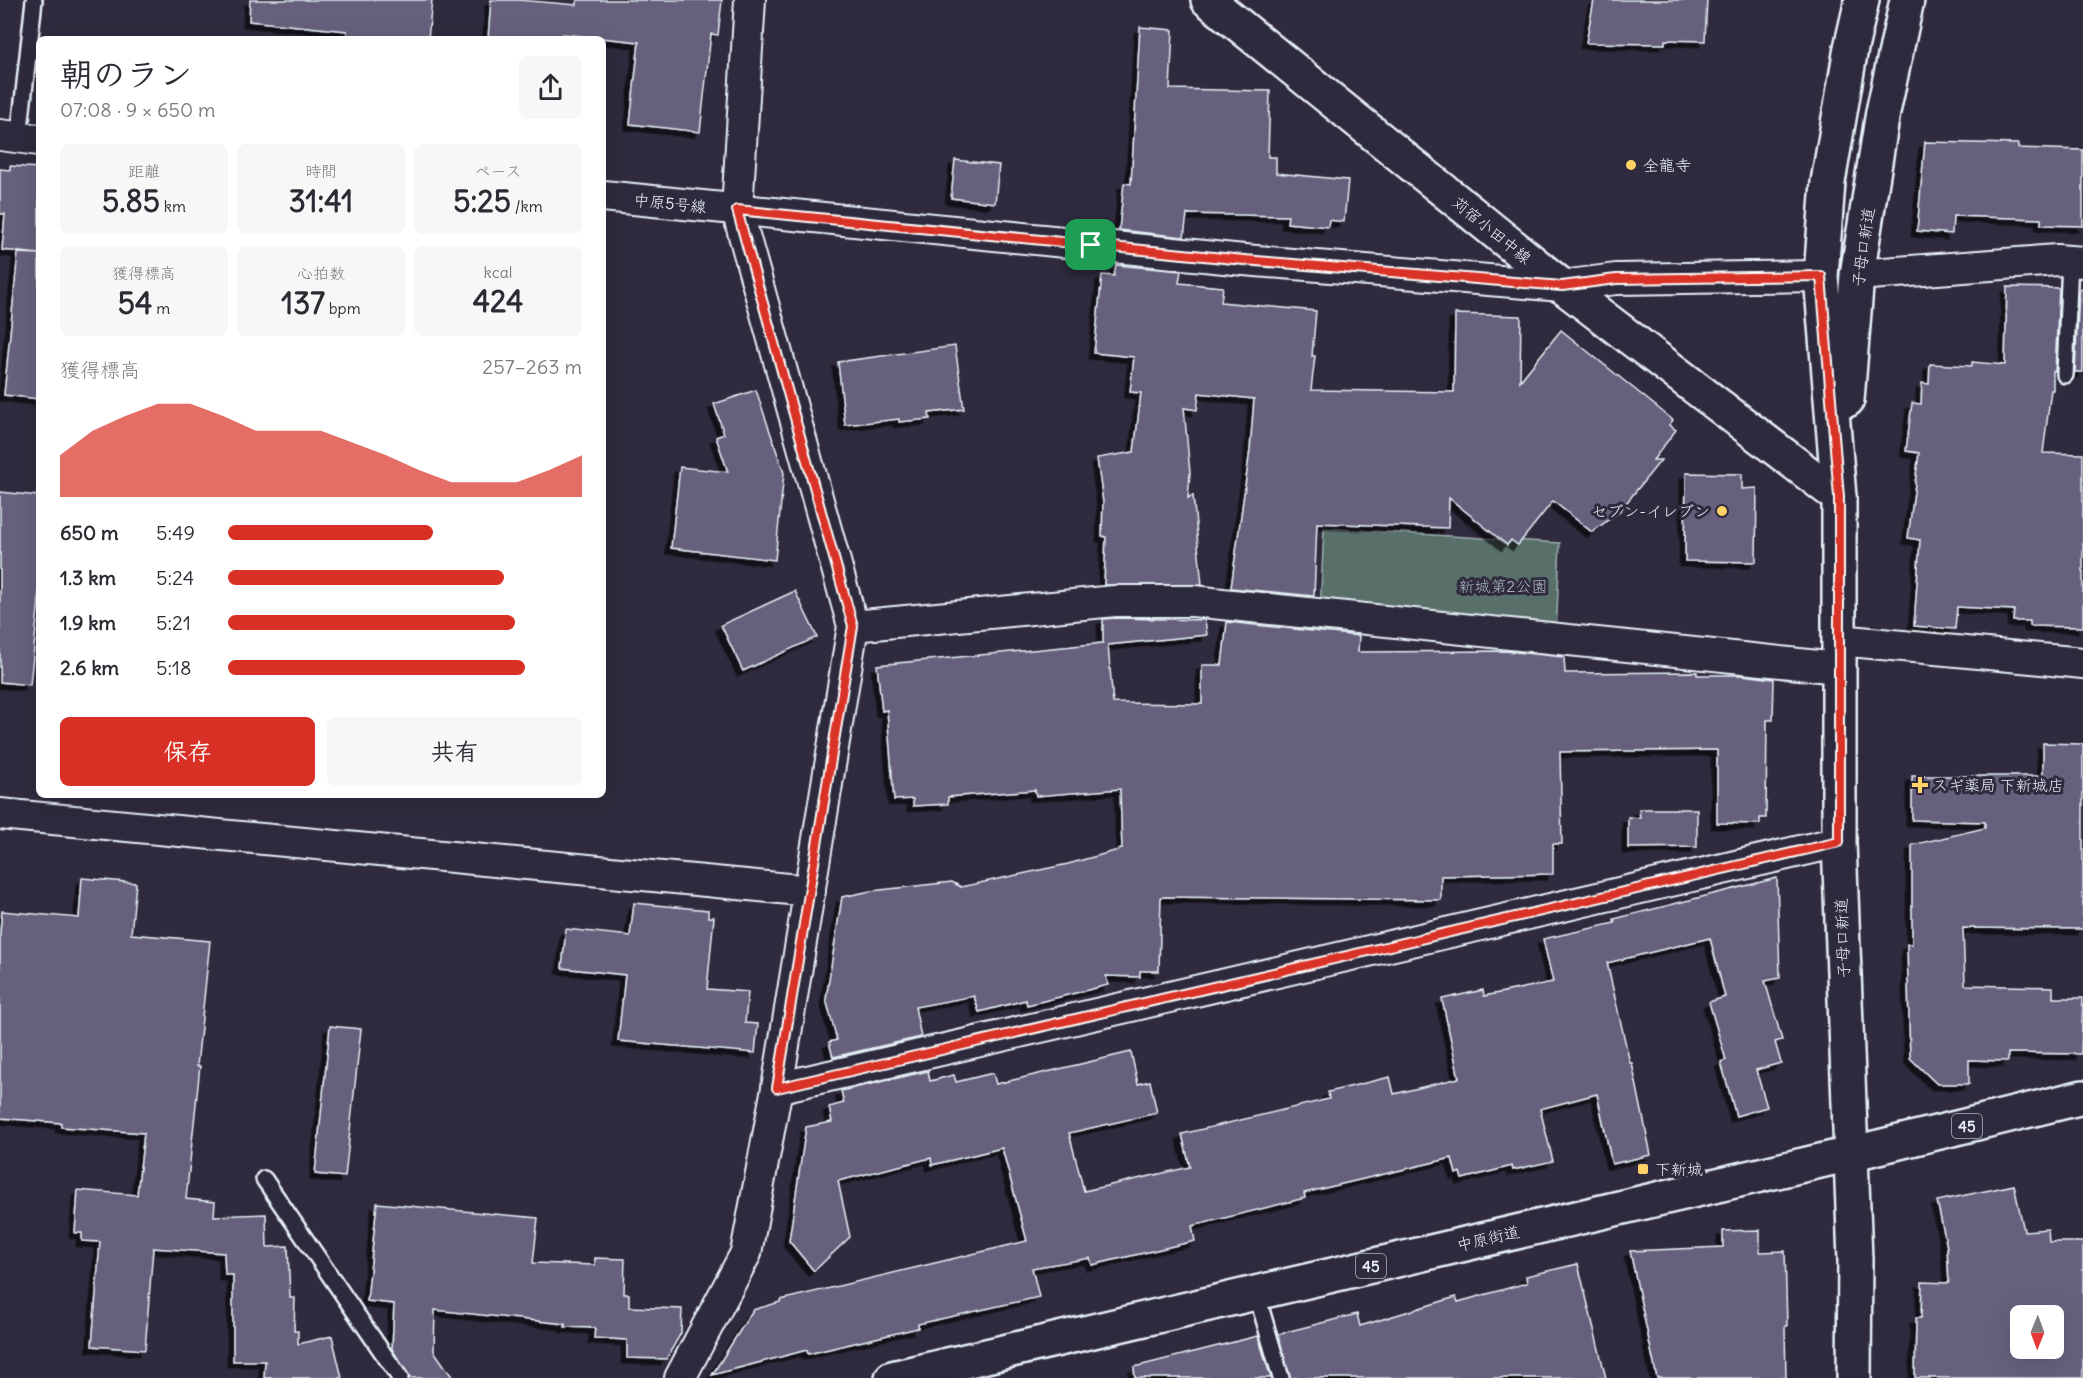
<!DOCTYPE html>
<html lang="ja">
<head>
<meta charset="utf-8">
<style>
  body { margin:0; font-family:Delius,"Klee One",sans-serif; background:#f7f7f7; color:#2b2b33; height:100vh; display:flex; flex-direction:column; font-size:22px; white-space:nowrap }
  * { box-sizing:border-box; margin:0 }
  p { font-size:20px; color:#7c7c81 }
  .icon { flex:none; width:33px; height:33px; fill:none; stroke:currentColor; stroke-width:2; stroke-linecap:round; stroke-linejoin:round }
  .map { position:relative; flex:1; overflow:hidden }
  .details { position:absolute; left:36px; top:36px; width:570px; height:762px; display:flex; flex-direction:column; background:#fff; border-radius:9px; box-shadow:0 6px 24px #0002 }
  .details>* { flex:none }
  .needle { width:39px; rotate:181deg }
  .controls { position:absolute; left:2010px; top:1305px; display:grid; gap:12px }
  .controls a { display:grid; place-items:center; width:54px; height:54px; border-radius:9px; background:#fff; box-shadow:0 6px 24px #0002; font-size:30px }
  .pin { position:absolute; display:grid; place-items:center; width:51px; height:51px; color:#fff; margin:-26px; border-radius:12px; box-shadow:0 3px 9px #0006 }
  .round { display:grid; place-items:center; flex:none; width:63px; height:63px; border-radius:9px; background:#f7f7f7 }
  .summary { display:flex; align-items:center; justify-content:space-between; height:102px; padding:0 24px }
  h1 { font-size:33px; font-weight:700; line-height:45px }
  .metrics { display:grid; grid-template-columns:repeat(3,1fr); gap:9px; height:102px; padding:6px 24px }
  .metrics div { display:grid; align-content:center; border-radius:9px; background:#f7f7f7; text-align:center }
  .metrics b { font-size:30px; font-weight:700 }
  .metrics small { font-size:16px; font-weight:400 }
  .metrics p { font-size:16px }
  .chart { height:168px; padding:12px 24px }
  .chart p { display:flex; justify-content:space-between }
  .chart svg { width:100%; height:108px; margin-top:6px; fill:#d93025; opacity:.7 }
  .primary-button { display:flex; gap:12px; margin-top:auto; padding:12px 24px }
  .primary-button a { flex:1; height:69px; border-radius:9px; background:#d93025; color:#fff; font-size:24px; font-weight:700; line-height:69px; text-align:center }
  .primary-button a+a { background:#f7f7f7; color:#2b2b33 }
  ul { padding:0 24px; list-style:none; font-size:20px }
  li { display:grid; grid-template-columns:96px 72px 1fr; align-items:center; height:45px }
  li i { height:15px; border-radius:8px; background:#d93025 }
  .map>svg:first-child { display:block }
  .green { fill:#586f69; stroke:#a0b0b0; stroke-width:1.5 }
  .building { fill:#66607d; stroke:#e8f1f8; stroke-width:1.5; fill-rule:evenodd; filter:url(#shadow) }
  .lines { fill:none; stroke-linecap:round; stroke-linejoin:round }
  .service-casing { stroke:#e8f1f8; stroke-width:20 }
  .minor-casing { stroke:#e8f1f8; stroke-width:34 }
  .tertiary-casing { stroke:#e8f1f8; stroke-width:38 }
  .primary-casing { stroke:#e8f1f8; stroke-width:38 }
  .service { stroke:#2f2a3d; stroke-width:15 }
  .minor { stroke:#2f2a3d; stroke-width:30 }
  .tertiary { stroke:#2f2a3d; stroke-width:33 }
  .primary { stroke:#2f2a3d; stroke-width:33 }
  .route-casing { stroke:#fff; stroke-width:12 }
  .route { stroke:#d93025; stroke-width:8 }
  .poi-dot { fill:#ffd166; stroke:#2f2a3d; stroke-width:2 }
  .labels { text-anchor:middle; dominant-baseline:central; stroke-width:6; stroke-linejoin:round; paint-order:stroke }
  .shield { fill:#2f2a3d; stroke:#b0b5c0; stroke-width:1.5 }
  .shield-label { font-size:15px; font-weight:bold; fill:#e8f1f8 }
  .poi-label { font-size:16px; fill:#e8f1f8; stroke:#2f2a3d; text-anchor:start }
  .street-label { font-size:16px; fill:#e8f1f8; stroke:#2f2a3d }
  .park-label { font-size:16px; fill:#a7b6b8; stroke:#2f2a3d }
</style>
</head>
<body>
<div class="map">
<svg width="2083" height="1378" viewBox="0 0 2083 1378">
  <defs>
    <filter id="shadow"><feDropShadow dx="-5.5" dy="5.5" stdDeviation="0" flood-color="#0009"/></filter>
  </defs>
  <rect width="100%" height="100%" fill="#2f2a3d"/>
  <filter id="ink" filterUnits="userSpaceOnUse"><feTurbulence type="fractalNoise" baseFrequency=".0167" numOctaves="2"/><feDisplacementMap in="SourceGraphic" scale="12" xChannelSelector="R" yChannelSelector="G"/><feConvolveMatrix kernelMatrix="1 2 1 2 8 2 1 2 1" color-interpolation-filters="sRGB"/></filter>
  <g filter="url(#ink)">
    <path class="green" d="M1324 528 1560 543 1556 637 1320 613Z"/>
    <g class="building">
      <path d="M250 0H432L428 39H346L347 31 249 21Z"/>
      <path d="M491 0H518L577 5V0H722L718 35 711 34 700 132 630 124 639 42 563 34 562 39H488Z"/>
      <path d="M1594 0H1707L1705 41 1665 40V44L1586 43Z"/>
      <path d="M1140 27 1173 30 1170 89 1270 91 1268 157H1276V173L1348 180 1344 222 1329 220 1328 227 1287 223 1288 216 1187 214 1184 237 1119 230 1124 183 1131 184Z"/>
      <path d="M1925 142 2018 144V148L2083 150V226L2041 225V219L1953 216 1952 234 1917 231Z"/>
      <path d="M955 160 999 165 995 203 951 198Z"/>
      <path d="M10 166 39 168V254L2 250 5 214H0V169L10 170Z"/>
      <path d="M18 253 39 254V399L4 395Z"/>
      <path d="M1116 265 1181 271 1179 283 1223 287 1221 302 1316 311 1312 356H1315L1311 390 1454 392 1455 314 1521 316 1520 381 1561 330 1673 420 1669 425 1676 430 1653 460H1661L1619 512 1592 532 1553 501 1518 545 1511 540 1507 545 1449 498 1448 528 1317 523 1314 596 1231 588 1250 450 1254 399 1199 393 1197 410 1184 408 1190 473 1188 498 1193 495 1202 585H1104L1106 537 1102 536 1103 502 1097 458 1134 452 1141 393 1130 392 1134 357 1094 353 1102 275 1114 276Z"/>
      <path d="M2007 287 2059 288 2055 371H2053V390H2051L2043 453 2083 454V627L2030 626V621H2013L2014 610 1957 607 1955 629 1914 626 1920 540 1908 538 1919 453 1906 451 1912 403 1921 404 1922 383 1929 384 1930 364 1972 366V362L2005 365Z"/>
      <path d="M2079 289H2083V372H2075Z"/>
      <path d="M955 346 964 409 929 413 930 419 899 422V419L845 425 838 362Z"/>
      <path d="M756 390 784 473 775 560 671 548 680 467 728 472 716 437 724 434 714 404Z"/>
      <path d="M1686 473 1742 474V489L1757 488 1756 562 1685 561Z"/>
      <path d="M0 492 39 496V600L30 685 0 682Z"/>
      <path d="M795 591 817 637 743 671 721 625Z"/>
      <path d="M1116 618 1205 620 1207 635 1108 645 1113 703 1202 704V665H1222L1227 622 1359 636 1358 652 1505 651 1564 657 1565 673 1697 672V675H1742L1774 679 1773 720H1767L1766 818H1760V824L1717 823V750L1560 752 1562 844H1553V874L1441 876V900L1161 897 1159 971H1140V977L1106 976 1108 985 1027 1005 1026 1000 979 1012 974 996 915 1007 921 1037 833 1057 829 1042 837 1040 826 999 842 897 871 891 952 882 961 887 1068 864 1122 849 1120 789 1036 796 1035 790 948 797V804L913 806V799L894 800 887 710 882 711 877 665 1103 643V619Z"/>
      <path d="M2043 743 2083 744V929L1963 928 1965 985 2053 987V998H2083L2081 1054 2008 1053V1061L1969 1060V1084H1937L1910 1058 1907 944H1912V845L1985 828V822L1912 820V776H2043Z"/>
      <path d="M1639 809H1697V847L1628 848V817L1640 818Z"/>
      <path d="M82 878 136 883 131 934 210 941 197 1066H200L186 1199 215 1202 214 1216 266 1214 267 1247 288 1246 290 1298H295L294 1331H298V1344L332 1336 342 1378H264L265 1361H233V1275H225L224 1253 153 1248 145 1350 92 1346 100 1242 82 1241V1233H75L78 1190 137 1195 144 1133 61 1127V1123L0 1118V932L2 911 79 918Z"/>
      <path d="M1777 878 1780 978 1765 981 1782 1040 1775 1042 1781 1063 1756 1070 1767 1107 1736 1116 1721 1062 1726 1060 1709 1002 1725 997 1710 938 1607 963 1630 1063H1632L1651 1155 1612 1164 1597 1094 1540 1109 1553 1161 1513 1170 1512 1166 1462 1179 1460 1172 1456 1174 1452 1158 1304 1193 1305 1198 1192 1226 1195 1241 1092 1265 1090 1258 1032 1268 1039 1297 918 1324V1328L808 1354 807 1350 712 1375 753 1310 780 1302V1300L1027 1241 1002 1148 932 1165 931 1158 838 1181 850 1237 814 1271 789 1241 806 1127 832 1122 829 1107 844 1103 841 1091 928 1071 930 1081 954 1075 956 1082 993 1073 996 1084 1131 1052 1138 1084 1150 1081 1157 1113 1069 1133 1084 1191 1190 1167 1182 1134 1329 1099 1328 1092 1390 1077 1394 1094 1459 1078 1442 999 1483 990 1484 996 1553 982 1543 939 1615 923 1614 919Z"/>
      <path d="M634 903 708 910V917H714L707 989 748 992 745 1023 758 1024 755 1053 618 1041 625 975 562 968 566 929 630 936Z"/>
      <path d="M330 1026 361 1029 345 1177 315 1174Z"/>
      <path d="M2014 1185 2024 1231 2048 1229 2049 1242H2083V1378H1915L1916 1318H1921L1922 1282 1949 1283 1947 1247 1937 1201ZM2020 1316H2054V1348H2020Z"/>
      <path d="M377 1203 538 1218 533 1263 595 1265V1258L625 1259 624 1294H629V1307L682 1309 681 1333 666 1359 627 1358V1340L594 1338 595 1328 565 1327V1324L435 1310 434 1351 453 1378H410L392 1349 394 1304 367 1301Z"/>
      <path d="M1760 1230V1252L1785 1251 1787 1326H1785L1786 1378H1657L1630 1251 1723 1247V1231Z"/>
      <path d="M1578 1264 1606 1378H1290L1278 1334 1357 1314 1360 1326 1456 1297 1458 1302 1527 1283 1526 1276Z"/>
      <path d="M1258 1336 1271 1378H1135L1134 1367Z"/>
    </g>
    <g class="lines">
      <defs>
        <g id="service">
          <path d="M19 138 34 0"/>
          <path d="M2065 375 2070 261"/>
          <path d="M264 1179 400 1378"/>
          <path d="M1256 1292 1281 1378"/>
        </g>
        <g id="minor">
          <path d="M0 135 39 140"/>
          <path d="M603 196 1244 260 1562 286 1616 279 1821 276"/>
          <path d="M1857 275 2057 260 2083 262"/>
          <path d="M853 626 1115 601H1193L1838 668"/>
          <path d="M1839 640 2083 663"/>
          <path d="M0 814 810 891"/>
          <path d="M777 1088 1839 842"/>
          <path d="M680 1378 746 1253 777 1088 853 626 737 210 750 0"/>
        </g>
        <g id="tertiary">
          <path d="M1208 0 1562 286 1839 497"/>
          <path d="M1847 400 1857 275 1883 112 1907 0"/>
          <path d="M1854 1378 1855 1260 1839 842V497L1821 276 1828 182 1851 48 1862 0"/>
        </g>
        <path id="primary" d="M892 1378 1850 1154 2083 1097"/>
      </defs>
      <use href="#service" class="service-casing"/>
      <use href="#minor" class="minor-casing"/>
      <use href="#tertiary" class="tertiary-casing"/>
      <use href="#primary" class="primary-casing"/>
      <use href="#service" class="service"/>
      <use href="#minor" class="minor"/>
      <use href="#tertiary" class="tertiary"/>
      <use href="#primary" class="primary"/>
    </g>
  </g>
  <g class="lines" filter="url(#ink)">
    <defs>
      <path id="route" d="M737 210 1244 260 1562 286 1616 279 1821 276 1839 497V842L777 1088 853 626Z"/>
    </defs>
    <use href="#route" class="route-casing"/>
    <use href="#route" class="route"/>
  </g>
  <g class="poi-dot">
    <circle cx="1631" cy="165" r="6"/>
    <circle cx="1722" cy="511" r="6"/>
    <path d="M1917 776h6v6h6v6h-6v6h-6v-6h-6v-6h6z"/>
    <rect x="1637" y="1163" width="12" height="12" rx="3"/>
  </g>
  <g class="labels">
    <g class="shield">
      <rect x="1952" y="1114" width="30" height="24" rx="4.5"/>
      <rect x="1356" y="1254" width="30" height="24" rx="4.5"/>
    </g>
    <g class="shield-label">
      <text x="1967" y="1126">45</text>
      <text x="1371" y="1266">45</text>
    </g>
    <g class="poi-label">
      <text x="1643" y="165">全龍寺</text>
      <text x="1710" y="511" text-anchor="end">セブン-イレブン</text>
      <text x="1932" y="785">スギ薬局 下新城店</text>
      <text x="1655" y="1169">下新城</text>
    </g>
    <g class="street-label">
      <text transform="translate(670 203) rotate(6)">中原5号線</text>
      <text transform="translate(1492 230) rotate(39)">苅宿小田中線</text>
      <text transform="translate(1863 247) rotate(-82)">子母口新道</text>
      <text transform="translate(1842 938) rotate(-92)">子母口新道</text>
      <text transform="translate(1488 1238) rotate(-13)">中原街道</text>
    </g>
    <g class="park-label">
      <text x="1503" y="586">新城第2公園</text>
    </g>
  </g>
</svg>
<div class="controls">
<a><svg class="needle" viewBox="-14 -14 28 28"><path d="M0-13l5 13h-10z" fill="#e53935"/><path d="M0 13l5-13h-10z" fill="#7c7c81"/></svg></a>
</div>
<div class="pin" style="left:1091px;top:245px;background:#1e9e55"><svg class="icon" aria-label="arrive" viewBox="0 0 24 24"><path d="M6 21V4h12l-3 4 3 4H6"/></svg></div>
<section class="details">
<div class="summary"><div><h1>朝のラン</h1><p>07:08 · 9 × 650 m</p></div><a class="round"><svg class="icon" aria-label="share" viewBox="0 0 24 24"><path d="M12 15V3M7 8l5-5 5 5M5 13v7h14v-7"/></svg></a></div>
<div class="metrics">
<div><p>距離</p><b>5.85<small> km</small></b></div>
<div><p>時間</p><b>31:41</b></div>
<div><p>ペース</p><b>5:25<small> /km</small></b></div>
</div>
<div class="metrics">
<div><p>獲得標高</p><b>54<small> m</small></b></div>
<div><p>心拍数</p><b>137<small> bpm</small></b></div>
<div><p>kcal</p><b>424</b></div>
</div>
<div class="chart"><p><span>獲得標高</span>257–263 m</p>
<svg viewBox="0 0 160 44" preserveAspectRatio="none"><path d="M0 44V27L10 17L20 11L30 6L40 6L50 11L60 17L70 17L80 17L90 22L100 27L110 33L120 38L130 38L140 38L150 33L160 27V44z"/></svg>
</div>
<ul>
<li><b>650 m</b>5:49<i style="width:58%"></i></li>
<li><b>1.3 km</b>5:24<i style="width:78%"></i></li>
<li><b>1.9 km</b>5:21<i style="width:81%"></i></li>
<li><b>2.6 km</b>5:18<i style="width:84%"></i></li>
</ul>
<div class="primary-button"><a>保存</a><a>共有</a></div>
</section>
</div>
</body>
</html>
